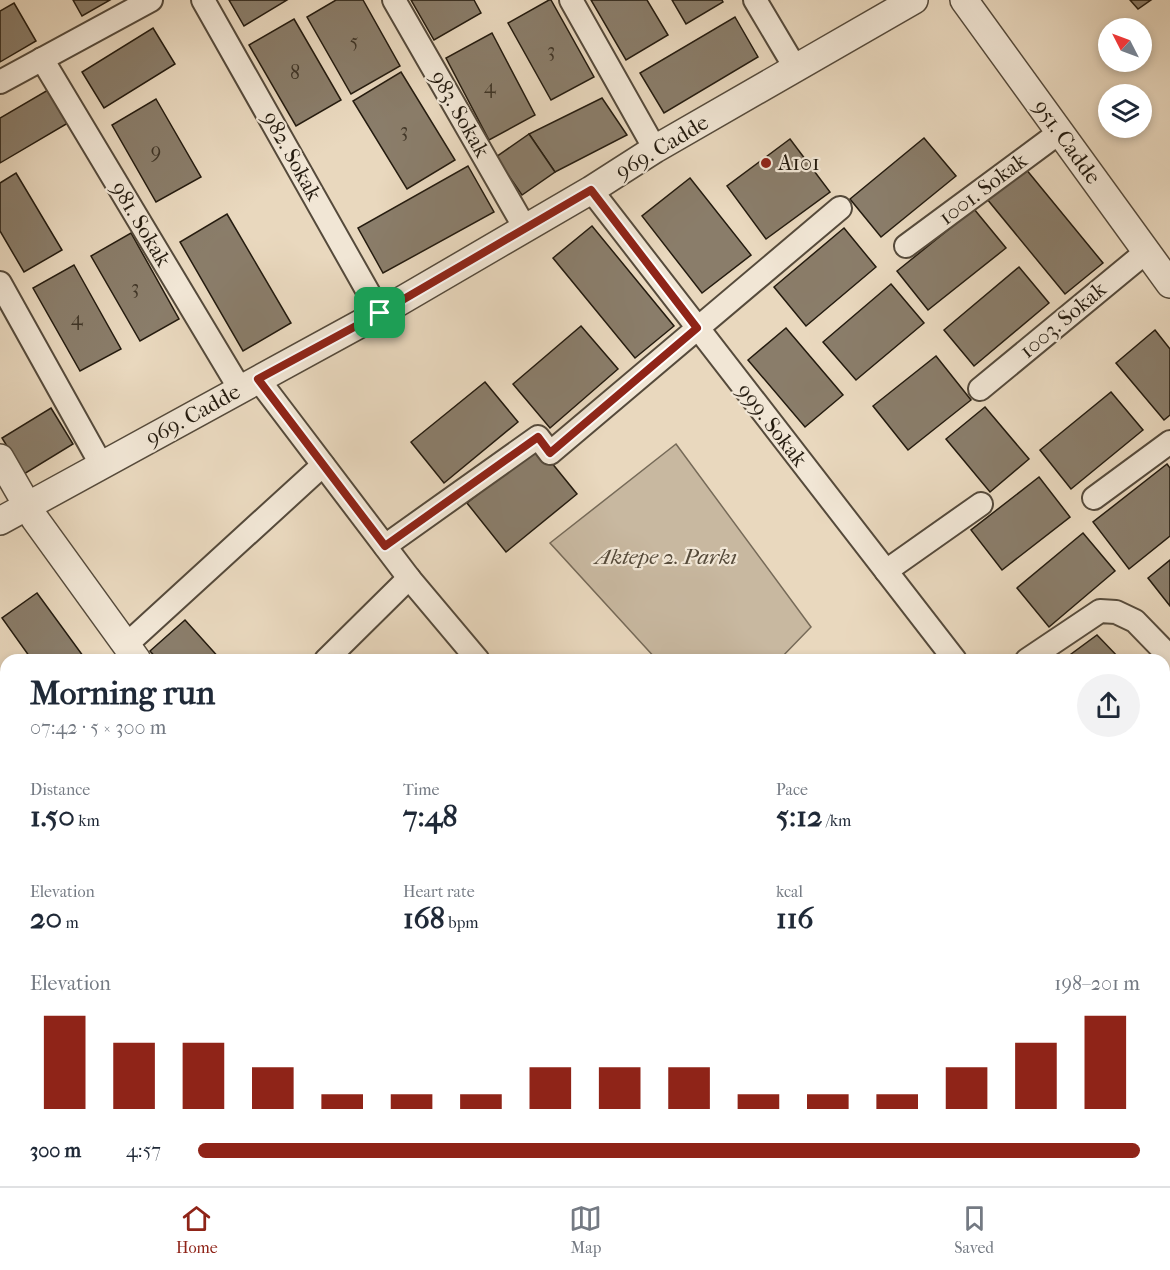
<!DOCTYPE html>
<html lang="en">
<head>
<meta charset="utf-8">
<style>
  body { margin:0; font-family:"IM FELL French Canon",serif; background:#f2f2f3; color:#1f2937; height:100vh; display:flex; flex-direction:column; font-size:22px; white-space:nowrap }
  * { box-sizing:border-box; margin:0 }
  p { font-size:20px; color:#747a83 }
  .icon { flex:none; width:33px; height:33px; fill:none; stroke:currentColor; stroke-width:2; stroke-linecap:round; stroke-linejoin:round }
  .map { position:relative; flex:1; overflow:hidden }
  .details { position:absolute; left:0px; top:654px; width:1170px; height:532px; display:flex; flex-direction:column; background:#fff; border-radius:18px 18px 0 0; box-shadow:0 3px 9px #0003 }
  .details>* { flex:none }
  .needle { width:39px; rotate:312deg }
  .buttons { position:absolute; left:1098px; top:18px; display:grid; gap:12px }
  .buttons a { display:grid; place-items:center; width:54px; height:54px; border-radius:50%; background:#fff; box-shadow:0 3px 9px #0003; font-size:30px }
  .pin { position:absolute; display:grid; place-items:center; width:51px; height:51px; color:#fff; margin:-26px; border-radius:12px; box-shadow:0 3px 9px #0006 }
  .round { display:grid; place-items:center; flex:none; width:63px; height:63px; border-radius:32px; background:#f2f2f3 }
  .headline { display:flex; align-items:center; justify-content:space-between; height:102px; padding:0 30px }
  h1 { font-size:33px; font-weight:700; line-height:45px }
  .figures { display:grid; grid-template-columns:repeat(3,1fr); gap:9px; height:102px; padding:6px 30px }
  .figures div { display:grid; align-content:center }
  .figures b { font-size:30px; font-weight:700 }
  .figures small { font-size:16px; font-weight:400 }
  .figures p { font-size:16px }
  .chart { height:168px; padding:12px 30px }
  .chart p { display:flex; justify-content:space-between }
  .chart svg { width:100%; height:108px; margin-top:6px; stroke:#8f2418; stroke-width:6 }
  ul { padding:0 30px; list-style:none; font-size:20px }
  li { display:grid; grid-template-columns:96px 72px 1fr; align-items:center; height:45px }
  li i { height:15px; border-radius:8px; background:#8f2418 }
  .menu { display:flex; justify-content:space-around; align-items:center; height:84px; border-top:2px solid #e0e1e3; background:#fff; font-size:16px; color:#747a83 }
  .menu a { display:grid; justify-items:center; gap:3px }
  .menu .current { color:#8f2418 }
  .map>svg:first-child { display:block }
  .green { fill:#c8b8a0; stroke:#766a58; stroke-width:1.5 }
  .building { fill:#8a7d6a; stroke:#241b0f; stroke-width:1.5 }
  .lines { fill:none; stroke-linecap:round; stroke-linejoin:round }
  .minor-casing { stroke:#554a3b; stroke-width:26 }
  .tertiary-casing { stroke:#554a3b; stroke-width:30 }
  .minor { stroke:#f1e6d5; stroke-width:22 }
  .tertiary { stroke:#f1e6d5; stroke-width:27 }
  .route-casing { stroke:#fff; stroke-width:12 }
  .route { stroke:#8f2418; stroke-width:8 }
  .poi-dot { fill:#8f2418; stroke:#f1e6d5; stroke-width:2 }
  .labels { text-anchor:middle; dominant-baseline:central; stroke-width:4.5; stroke-linejoin:round; paint-order:stroke }
  .number-label { font-size:20px; fill:#3e3426 }
  .street-label { font-size:22px; fill:#241b0f; stroke:#f1e6d5 }
  .poi-label { font-size:22px; fill:#241b0f; stroke:#f1e6d5; text-anchor:start }
  .park-label { font-size:22px; font-style:italic; fill:#554a3a; stroke:#f1e6d5 }
</style>
</head>
<body>
<div class="map">
<svg width="1170" height="1186" viewBox="0 0 1170 1186">
  <rect width="100%" height="100%" fill="#e9d8be"/>
  <filter id="stains"><feTurbulence type="fractalNoise" baseFrequency=".00333" numOctaves="4"/><feColorMatrix values="0 0 0 0 .2 0 0 0 0 .09 0 0 0 0 .02 0 0 0 .5 -.17"/></filter>
  <radialGradient id="worn" r=".72"><stop offset=".6" stop-color="#630" stop-opacity="0"/><stop offset="1" stop-color="#630" stop-opacity=".3"/></radialGradient>
  <path class="green" d="M676 444 811 627 779 660H657L550 543Z"/>
  <g class="building">
    <path d="M73 0H110L82 16Z"/>
    <path d="M229 0H287L244 26Z"/>
    <path d="M336 0H363L400 66 351 94 307 17Z"/>
    <path d="M411 0H474L481 13 434 40Z"/>
    <path d="M549 0H551L594 77 551 100 508 23Z"/>
    <path d="M591 0H647L668 35 626 60Z"/>
    <path d="M672 0H722L723 2 686 24Z"/>
    <path d="M1130 0H1151L1138 9Z"/>
    <path d="M14 3 36 41 0 62V11Z"/>
    <path d="M735 17 758 57 664 113 640 73Z"/>
    <path d="M294 19 341 100 296 126 249 45Z"/>
    <path d="M153 28 175 64 104 108 82 72Z"/>
    <path d="M492 33 535 115 489 140 446 58Z"/>
    <path d="M401 72 455 160 407 189 353 101Z"/>
    <path d="M48 90 68 123 0 163V118Z"/>
    <path d="M602 98 627 135 555 172 529 134Z"/>
    <path d="M156 99 201 177 156 202 112 125Z"/>
    <path d="M529 134 555 172 522 195 496 157Z"/>
    <path d="M924 138 956 176 881 237 850 199Z"/>
    <path d="M790 139 830 192 766 239 727 186Z"/>
    <path d="M468 166 494 212 383 273 358 228Z"/>
    <path d="M1025 168 1103 263 1065 294 987 199Z"/>
    <path d="M16 173 62 250 24 272 0 231V183Z"/>
    <path d="M690 178 751 255 702 293 642 216Z"/>
    <path d="M974 209 1006 248 928 310 897 271Z"/>
    <path d="M227 214 291 323 243 351 180 242Z"/>
    <path d="M592 226 674 326 635 358 553 258Z"/>
    <path d="M844 228 876 267 806 326 774 287Z"/>
    <path d="M131 233 179 319 140 341 91 256Z"/>
    <path d="M74 265 121 349 80 371 33 288Z"/>
    <path d="M1019 267 1049 303 974 366 944 330Z"/>
    <path d="M891 284 924 323 856 380 823 342Z"/>
    <path d="M581 326 618 369 550 428 513 384Z"/>
    <path d="M786 328 843 395 805 427 748 360Z"/>
    <path d="M1155 330 1170 349V415L1164 420 1116 363Z"/>
    <path d="M936 356 971 400 908 450 873 406Z"/>
    <path d="M485 382 518 422 444 483 411 442Z"/>
    <path d="M1111 392 1143 430 1071 489 1040 450Z"/>
    <path d="M985 407 1029 459 990 492 946 439Z"/>
    <path d="M51 408 73 444 24 474 2 438Z"/>
    <path d="M538 446 577 494 506 552 467 503Z"/>
    <path d="M1167 464 1170 468V536L1129 569 1093 522Z"/>
    <path d="M1039 477 1070 517 1002 570 971 530Z"/>
    <path d="M1083 533 1115 571 1049 627 1017 588Z"/>
    <path d="M1170 560V606L1148 578Z"/>
    <path d="M37 593 86 660H32L2 618Z"/>
    <path d="M185 620 221 660H158L150 651Z"/>
    <path d="M1097 635 1121 660H1063Z"/>
    <path d="M1170 704V767L1164 773V709Z"/>
    <path d="M6 772V812L0 804V777Z"/>
    <path d="M1170 789V856L1164 850V795Z"/>
    <path d="M108 1180H147L141 1186H114Z"/>
    <path d="M200 1180H259L254 1186H205Z"/>
    <path d="M290 1180H336L342 1186H285Z"/>
    <path d="M396 1180H458L454 1186H392Z"/>
    <path d="M833 1180H890L885 1186H839Z"/>
  </g>
  <g class="lines">
    <defs>
      <g id="minor">
        <path d="M203 0 380 313"/>
        <path d="M394 0 525 228"/>
        <path d="M571 0 655 149"/>
        <path d="M755 0 796 69"/>
        <path d="M42 59 240 389"/>
        <path d="M0 82 151 0"/>
        <path d="M591 190 955 660"/>
        <path d="M906 246 1060 132"/>
        <path d="M0 283 102 466"/>
        <path d="M258 379 409 578 478 660"/>
        <path d="M980 389 1146 252"/>
        <path d="M1094 498 1170 442"/>
        <path d="M385 546 538 437 550 453 840 208"/>
        <path d="M886 571 981 504"/>
        <path d="M126 645 323 465"/>
        <path d="M326 660 409 578"/>
        <path d="M1027 660 1100 611 1116 612 1135 621 1170 657"/>
        <path d="M1164 679 1170 673"/>
        <path d="M0 751 6 746"/>
        <path d="M1164 878 1170 883"/>
        <path d="M0 976 6 970"/>
        <path d="M1164 1076 1170 1082"/>
        <path d="M0 1081 6 1076"/>
        <path d="M0 1124 6 1131"/>
        <path d="M55 1180 61 1186"/>
        <path d="M802 1180 808 1186"/>
        <path d="M1030 1180 1036 1186"/>
        <path d="M181 1186 187 1180"/>
        <path d="M372 1186 377 1180"/>
        <path d="M564 1186 569 1180"/>
      </g>
      <g id="tertiary">
        <path d="M964 0 1170 284"/>
        <path d="M0 458 35 519 137 660"/>
        <path d="M0 521 380 313 591 190 655 149 914 0"/>
        <path d="M645 1180 652 1186"/>
      </g>
    </defs>
    <use href="#minor" class="minor-casing"/>
    <use href="#tertiary" class="tertiary-casing"/>
    <use href="#minor" class="minor"/>
    <use href="#tertiary" class="tertiary"/>
  </g>
  <g class="lines">
    <defs>
      <path id="route" d="M591 190 697 328 550 453 538 437 385 546 258 379 380 313Z"/>
    </defs>
    <use href="#route" class="route-casing"/>
    <use href="#route" class="route"/>
  </g>
  <circle class="poi-dot" cx="766" cy="163" r="6"/>
  <g class="labels">
    <g class="number-label">
      <text x="354" y="41">5</text>
      <text x="551" y="50">3</text>
      <text x="295" y="72">8</text>
      <text x="490" y="86">4</text>
      <text x="404" y="130">3</text>
      <text x="156" y="151">9</text>
      <text x="135" y="287">3</text>
      <text x="77" y="318">4</text>
    </g>
    <g class="street-label">
      <text transform="translate(460 114) rotate(60)">983. Sokak</text>
      <text transform="translate(1067 142) rotate(54)">951. Cadde</text>
      <text transform="translate(662 147) rotate(-31)">969. Cadde</text>
      <text transform="translate(292 156) rotate(61)">982. Sokak</text>
      <text transform="translate(983 189) rotate(-37)">1001. Sokak</text>
      <text transform="translate(141 224) rotate(59)">981. Sokak</text>
      <text transform="translate(1063 320) rotate(-40)">1003. Sokak</text>
      <text transform="translate(193 415) rotate(-29)">969. Cadde</text>
      <text transform="translate(772 425) rotate(52)">999. Sokak</text>
    </g>
    <g class="poi-label">
      <text x="778" y="163">A101</text>
    </g>
    <g class="park-label">
      <text x="666" y="557">Aktepe 2. Parkı</text>
    </g>
  </g>
  <rect width="100%" height="100%" filter="url(#stains)"/>
  <rect width="100%" height="100%" fill="url(#worn)"/>
</svg>
<div class="buttons">
<a><svg class="needle" viewBox="-14 -14 28 28"><path d="M0-13l5 13h-10z" fill="#e53935"/><path d="M0 13l5-13h-10z" fill="#747a83"/></svg></a>
<a><svg class="icon" aria-label="layers" viewBox="0 0 24 24"><path d="M12 4l9 5-9 5-9-5zM3 14l9 5 9-5"/></svg></a>
</div>
<div class="pin" style="left:380px;top:313px;background:#1e9e55"><svg class="icon" aria-label="arrive" viewBox="0 0 24 24"><path d="M6 21V4h12l-3 4 3 4H6"/></svg></div>
<section class="details">
<div class="headline"><div><h1>Morning run</h1><p>07:42 · 5 × 300 m</p></div><a class="round"><svg class="icon" aria-label="share" viewBox="0 0 24 24"><path d="M12 15V3M7 8l5-5 5 5M5 13v7h14v-7"/></svg></a></div>
<div class="figures">
<div><p>Distance</p><b>1.50<small> km</small></b></div>
<div><p>Time</p><b>7:48</b></div>
<div><p>Pace</p><b>5:12<small> /km</small></b></div>
</div>
<div class="figures">
<div><p>Elevation</p><b>20<small> m</small></b></div>
<div><p>Heart rate</p><b>168<small> bpm</small></b></div>
<div><p>kcal</p><b>116</b></div>
</div>
<div class="chart"><p><span>Elevation</span>198–201 m</p>
<svg viewBox="0 0 160 44" preserveAspectRatio="none"><path d="M5 44V6M15 44V17M25 44V17M35 44V27M45 44V38M55 44V38M65 44V38M75 44V27M85 44V27M95 44V27M105 44V38M115 44V38M125 44V38M135 44V27M145 44V17M155 44V6"/></svg>
</div>
<ul>
<li><b>300 m</b>4:57<i style="width:100%"></i></li>
</ul>
</section>
</div>
<nav class="menu">
<a class="current"><svg class="icon" aria-label="home" viewBox="0 0 24 24"><path d="M3 11l9-7 9 7M6 9v11h12V9"/></svg>Home</a>
<a><svg class="icon" aria-label="map" viewBox="0 0 24 24"><path d="M3 6l6-2 6 2 6-2v14l-6 2-6-2-6 2zM9 4v14M15 6v14"/></svg>Map</a>
<a><svg class="icon" aria-label="saved" viewBox="0 0 24 24"><path d="M7 4h10v16l-5-4-5 4z"/></svg>Saved</a>
</nav>
</body>
</html>
